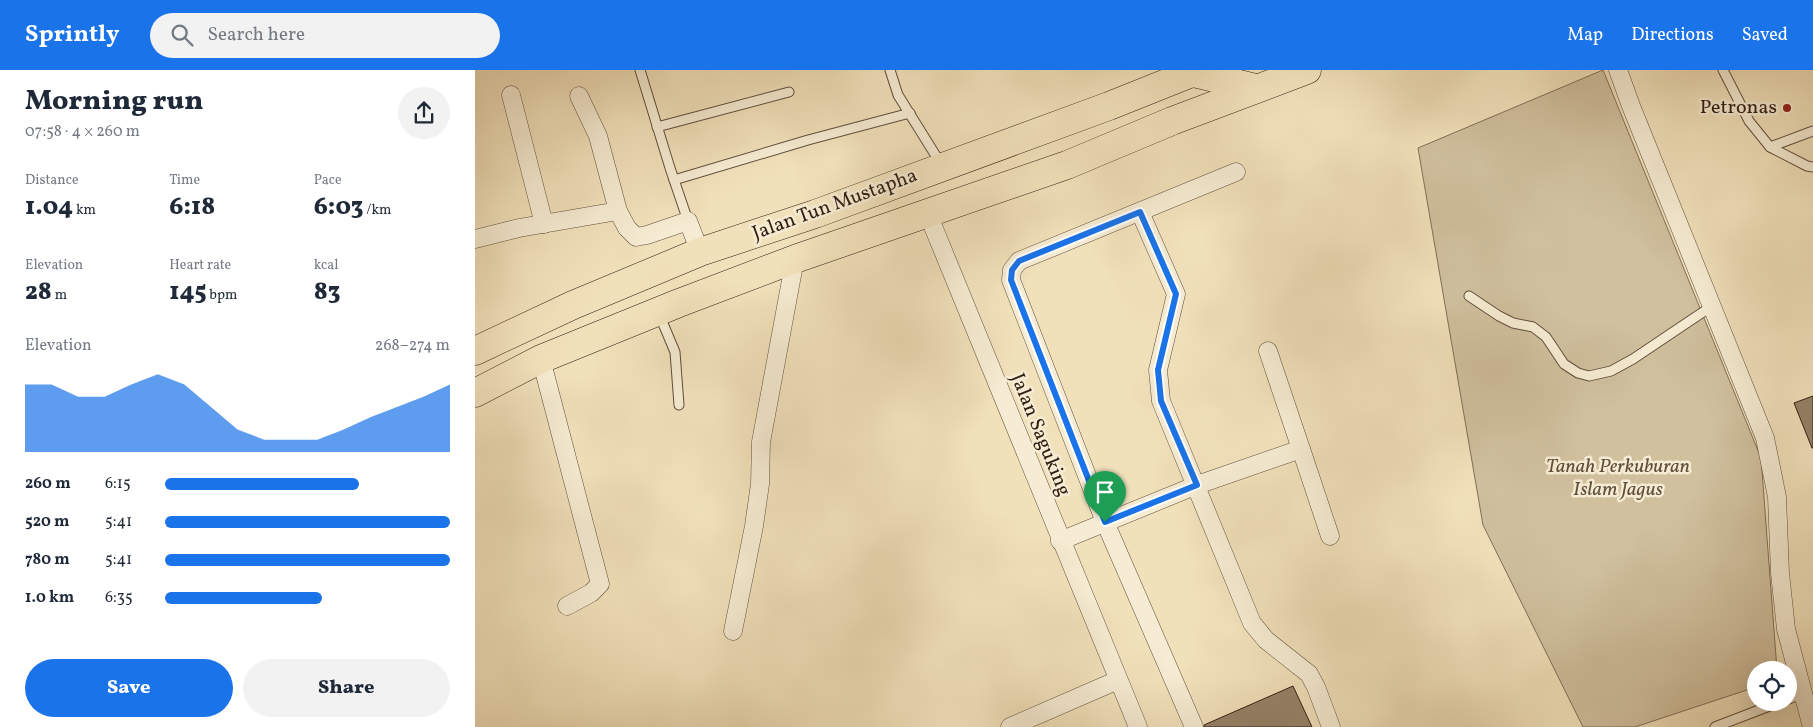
<!DOCTYPE html>
<html lang="en">
<head>
<meta charset="utf-8">
<style>
  body { margin:0; font-family:Vollkorn,serif; background:#f2f2f3; color:#1f2937; height:100vh; display:flex; flex-direction:column; font-size:19px; white-space:nowrap }
  * { box-sizing:border-box; margin:0 }
  p { font-size:16px; color:#747a83 }
  .icon { flex:none; width:28px; height:28px; fill:none; stroke:currentColor; stroke-width:2; stroke-linecap:round; stroke-linejoin:round }
  .map { position:relative; flex:1; overflow:hidden }
  .sheet { display:flex; flex-direction:column; background:#fff; width:475px }
  .sheet>* { flex:none }
  .fabs { position:absolute; left:1272px; top:591px; display:grid; gap:10px }
  .fabs a { display:grid; place-items:center; width:50px; height:50px; border-radius:50%; background:#fff; box-shadow:0 5px 20px #0002; font-size:25px }
  .pin { position:absolute; display:grid; place-items:center; width:42px; height:42px; color:#fff; margin:-51px -21px; border-radius:50% 50% 50% 0; rotate:-45deg; box-shadow:0 0 5px #0007 }
  .pin .icon { rotate:45deg }
  .round { display:grid; place-items:center; flex:none; width:52px; height:52px; border-radius:26px; background:#f2f2f3 }
  .summary { display:flex; align-items:center; justify-content:space-between; height:85px; padding:0 25px }
  h1 { font-size:28px; font-weight:800; line-height:38px }
  .metrics { display:grid; grid-template-columns:repeat(3,1fr); gap:8px; height:85px; padding:5px 25px }
  .metrics div { display:grid; align-content:center }
  .metrics b { font-size:25px; font-weight:800 }
  .metrics small { font-size:14px; font-weight:400 }
  .metrics p { font-size:14px }
  .chart { height:140px; padding:10px 25px }
  .chart p { display:flex; justify-content:space-between }
  .chart svg { width:100%; height:90px; margin-top:5px; fill:#1a73e8; opacity:.7 }
  .action { display:flex; gap:10px; margin-top:auto; padding:10px 25px }
  .action a { flex:1; height:58px; border-radius:30px; background:#1a73e8; color:#fff; font-size:20px; font-weight:800; line-height:58px; text-align:center }
  .action a+a { background:#f2f2f3; color:#1f2937 }
  ul { padding:0 25px; list-style:none; font-size:16px }
  li { display:grid; grid-template-columns:80px 60px 1fr; align-items:center; height:38px }
  li i { height:12px; border-radius:6px; background:#1a73e8 }
  header { display:flex; align-items:center; gap:30px; box-sizing:border-box; height:70px; padding:0 25px; background:#1a73e8; color:#fff }
  header strong { font-size:24px }
  nav { display:flex; gap:28px; margin-inline-start:auto; font-size:18px }
  .search { width:350px; height:45px; background:#f2f2f3; display:flex; align-items:center; gap:12px; box-sizing:border-box; padding:0 18px; border-radius:28px; color:#747a83; font-size:19px }
  main { display:flex; flex:1; min-height:0 }
  .map>svg:first-child { display:block }
  .green { fill:#d0c09e; stroke:#806f58 }
  .building { fill:#95836a; stroke:#311e13 }
  .lines { fill:none; stroke-linecap:round; stroke-linejoin:round }
  .service-casing { stroke:#614f3d; stroke-width:11 }
  .minor-casing { stroke:#614f3d; stroke-width:19 }
  .primary-casing { stroke:#311e13; stroke-width:29 }
  .service { stroke:#f6ecd3; stroke-width:9 }
  .minor { stroke:#f6ecd3; stroke-width:18 }
  .primary { stroke:#f1e1bb; stroke-width:28 }
  .route-casing { stroke:#fff; stroke-width:10 }
  .route { stroke:#1a73e8; stroke-width:6 }
  .poi-dot { fill:#8f2418; stroke:#f6ecd3; stroke-width:2 }
  .labels { text-anchor:middle; dominant-baseline:central; stroke-width:5; stroke-linejoin:round; paint-order:stroke }
  .poi-label { font-size:20px; fill:#311e13; stroke:#f6ecd3; text-anchor:end }
  .street-label { font-size:20px; fill:#311e13; stroke:#f6ecd3 }
  .park-label { font-size:20px; font-style:italic; fill:#614f3d; stroke:#f6ecd3 }
</style>
</head>
<body>
<header>
<strong>Sprintly</strong>
<div class="search"><svg class="icon" aria-label="search" viewBox="0 0 24 24"><circle cx="10" cy="10" r="6"/><path d="M15 15l6 6"/></svg>Search here</div>
<nav><a>Map</a><a>Directions</a><a>Saved</a></nav>
</header>
<main>
<section class="sheet">
<div class="summary"><div><h1>Morning run</h1><p>07:58 · 4 × 260 m</p></div><a class="round"><svg class="icon" aria-label="share" viewBox="0 0 24 24"><path d="M12 15V3M7 8l5-5 5 5M5 13v7h14v-7"/></svg></a></div>
<div class="metrics">
<div><p>Distance</p><b>1.04<small> km</small></b></div>
<div><p>Time</p><b>6:18</b></div>
<div><p>Pace</p><b>6:03<small> /km</small></b></div>
</div>
<div class="metrics">
<div><p>Elevation</p><b>28<small> m</small></b></div>
<div><p>Heart rate</p><b>145<small> bpm</small></b></div>
<div><p>kcal</p><b>83</b></div>
</div>
<div class="chart"><p><span>Elevation</span>268–274 m</p>
<svg viewBox="0 0 160 44" preserveAspectRatio="none"><path d="M0 44V11L10 11L20 17L30 17L40 11L50 6L60 11L70 22L80 33L90 38L100 38L110 38L120 33L130 27L140 22L150 17L160 11V44z"/></svg>
</div>
<ul>
<li><b>260 m</b>6:15<i style="width:68%"></i></li>
<li><b>520 m</b>5:41<i style="width:100%"></i></li>
<li><b>780 m</b>5:41<i style="width:100%"></i></li>
<li><b>1.0 km</b>6:35<i style="width:55%"></i></li>
</ul>
<div class="action"><a>Save</a><a>Share</a></div>
</section>
<div class="map">
<svg width="1338" height="657" viewBox="0 0 1338 657">
  <rect width="100%" height="100%" fill="#f1e1bb"/>
  <filter id="stains"><feTurbulence type="fractalNoise" baseFrequency=".004" numOctaves="4"/><feColorMatrix values="0 0 0 0 .2 0 0 0 0 .09 0 0 0 0 .02 0 0 0 .5 -.17"/></filter>
  <radialGradient id="worn" r=".72"><stop offset=".6" stop-color="#630" stop-opacity="0"/><stop offset="1" stop-color="#630" stop-opacity=".3"/></radialGradient>
  <path class="green" d="M1128 0 1286 388 1302 600H1281V617L1160 657H1108L1008 455 943 78Z"/>
  <g class="building">
    <path d="M1338 326V378H1337L1319 333Z"/>
    <path d="M818 616 837 657H729V655Z"/>
  </g>
  <g class="lines">
    <defs>
      <g id="service">
        <path d="M165 0 195 98 213 151"/>
        <path d="M415 0 423 25 466 94"/>
        <path d="M1248 0 1274 51 1295 77 1332 96 1338 97"/>
        <path d="M182 57 314 22"/>
        <path d="M1295 77 1338 61"/>
        <path d="M199 110 333 70 435 43"/>
        <path d="M994 226 1024 246 1038 253 1058 257 1071 267 1089 294 1103 303 1114 306 1136 301 1158 289 1237 236"/>
        <path d="M184 244 200 282 204 335"/>
        <path d="M1314 629 1329 623"/>
        <path d="M1240 657 1305 632"/>
      </g>
      <g id="minor">
        <path d="M1143 0 1156 36 1290 368 1302 427 1305 503 1311 559 1337 657"/>
        <path d="M36 25 69 154"/>
        <path d="M104 26 123 66 143 141"/>
        <path d="M665 142 701 224 683 300 686 331 777 553 791 570 834 604 841 617 856 657"/>
        <path d="M453 144 663 657"/>
        <path d="M0 169 44 158 143 141 152 158 161 167 172 165 213 151 225 182"/>
        <path d="M793 281 826 379"/>
        <path d="M66 289 125 514 116 523 92 536"/>
        <path d="M585 471 722 415 826 379 855 466"/>
        <path d="M258 561 279 456 285 414 286 372 320 189"/>
        <path d="M535 657 643 610"/>
        <path d="M719 657 630 452 536 210 537 200 544 191 761 102"/>
      </g>
      <g id="primary">
        <path d="M718 3 781 18"/>
        <path d="M0 281 98 235 225 182 340 144 634 36 724 0"/>
        <path d="M0 323 66 289 204 233 320 189 592 95 697 51 832 0"/>
      </g>
    </defs>
    <use href="#service" class="service-casing"/>
    <use href="#minor" class="minor-casing"/>
    <use href="#primary" class="primary-casing"/>
    <use href="#service" class="service"/>
    <use href="#minor" class="minor"/>
    <use href="#primary" class="primary"/>
  </g>
  <g class="lines">
    <defs>
      <path id="route" d="M665 142 701 224 683 300 686 331 722 415 630 452 536 210 537 200 544 191Z"/>
    </defs>
    <use href="#route" class="route-casing"/>
    <use href="#route" class="route"/>
  </g>
  <circle class="poi-dot" cx="1312" cy="38" r="5"/>
  <g class="labels">
    <g class="poi-label">
      <text x="1302" y="38">Petronas</text>
    </g>
    <g class="street-label">
      <text transform="translate(360 135) rotate(-20)">Jalan Tun Mustapha</text>
      <text transform="translate(565 365) rotate(68)">Jalan Saguking</text>
    </g>
    <g class="park-label">
      <text x="1143" y="397">Tanah Perkuburan<tspan x="1143" dy="23">Islam Jagus</tspan></text>
    </g>
  </g>
  <rect width="100%" height="100%" filter="url(#stains)"/>
  <rect width="100%" height="100%" fill="url(#worn)"/>
</svg>
<div class="fabs">
<a><svg class="icon" aria-label="locate" viewBox="0 0 24 24"><circle cx="12" cy="12" r="6"/><path d="M12 2v4M12 18v4M2 12h4M18 12h4"/></svg></a>
</div>
<div class="pin" style="left:630px;top:452px;background:#1e9e55"><svg class="icon" aria-label="arrive" viewBox="0 0 24 24"><path d="M6 21V4h12l-3 4 3 4H6"/></svg></div>
</div>
</main>
</body>
</html>
